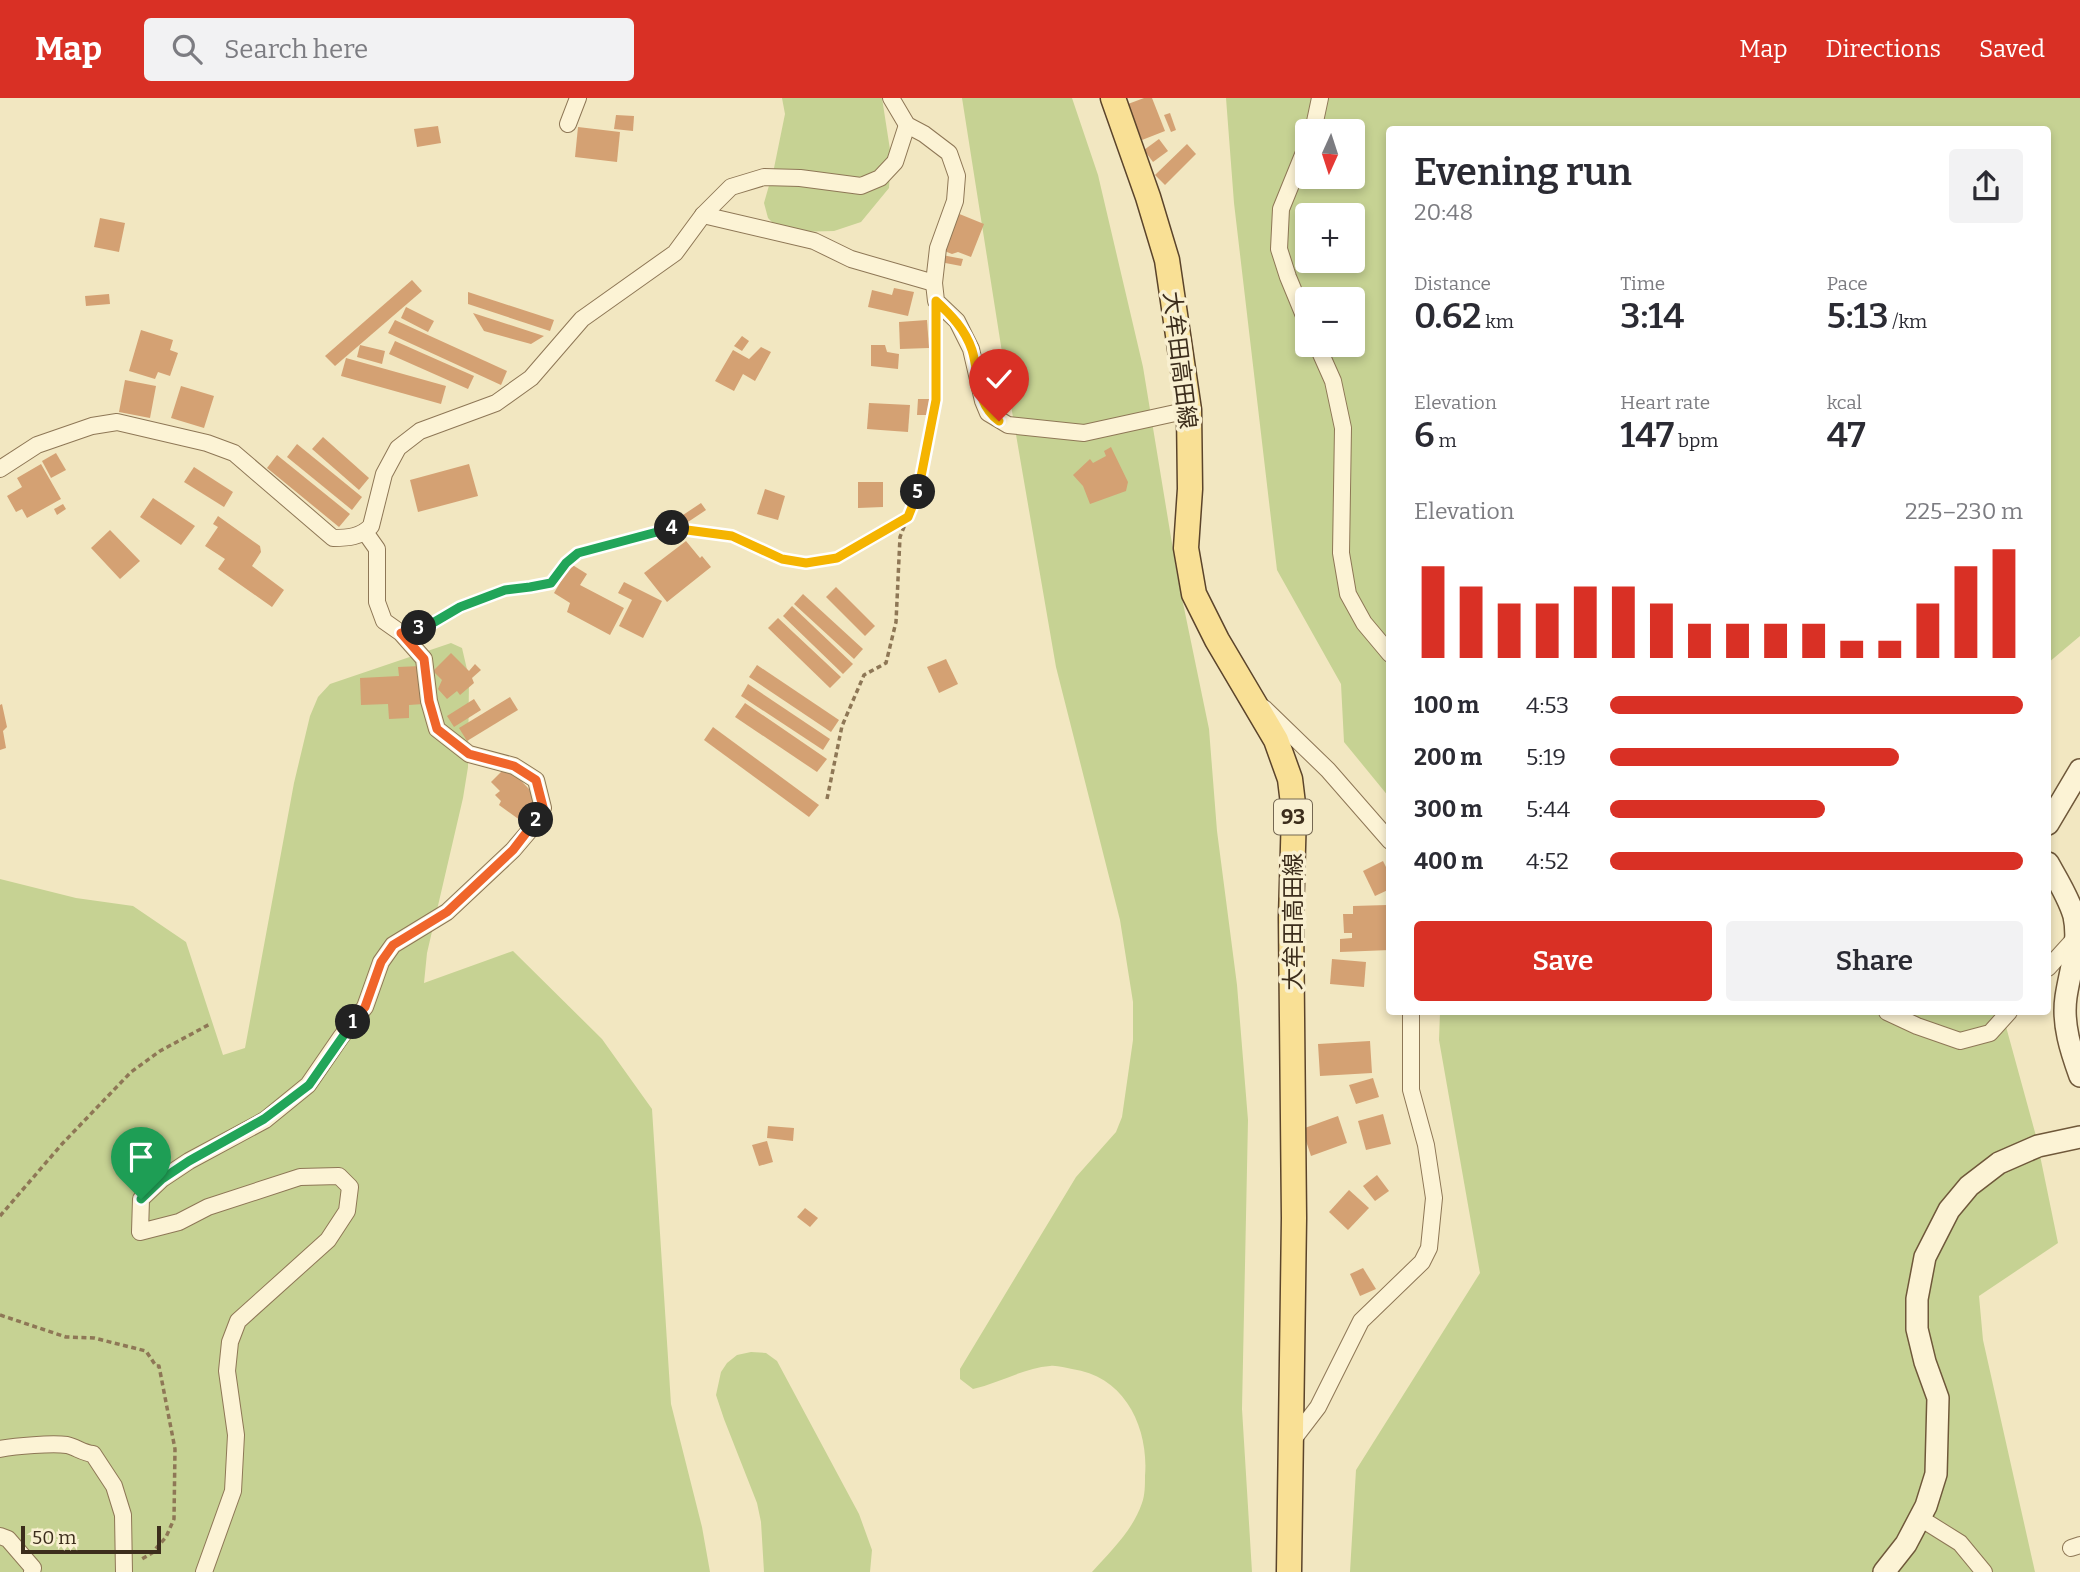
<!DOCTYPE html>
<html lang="en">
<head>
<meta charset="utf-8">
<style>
  body { margin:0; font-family:Bitter,"Noto Sans JP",serif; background:#f2f2f3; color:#2b2b33; height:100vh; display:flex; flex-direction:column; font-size:26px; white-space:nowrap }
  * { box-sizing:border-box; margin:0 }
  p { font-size:23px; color:#7c7c81 }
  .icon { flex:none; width:38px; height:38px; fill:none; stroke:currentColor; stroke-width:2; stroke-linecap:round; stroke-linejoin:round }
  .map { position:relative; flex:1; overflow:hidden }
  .panel { position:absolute; left:1386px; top:28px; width:665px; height:889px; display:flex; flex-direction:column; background:#fff; border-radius:7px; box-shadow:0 4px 10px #0003 }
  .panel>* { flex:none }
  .needle { width:46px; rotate:183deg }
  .tools { position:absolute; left:1295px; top:21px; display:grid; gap:14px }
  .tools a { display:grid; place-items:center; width:70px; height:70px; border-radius:7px; background:#fff; box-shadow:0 4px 10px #0003; font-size:35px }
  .scale { position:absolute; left:21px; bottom:18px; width:140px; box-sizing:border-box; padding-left:7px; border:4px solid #3c2d1c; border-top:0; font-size:19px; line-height:24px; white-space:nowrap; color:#3c2d1c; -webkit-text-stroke:5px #f9f0d1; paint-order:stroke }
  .pin { position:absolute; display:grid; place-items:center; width:60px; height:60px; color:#fff; margin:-72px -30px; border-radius:50% 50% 50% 0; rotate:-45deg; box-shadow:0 0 7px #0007 }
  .pin .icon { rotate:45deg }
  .km { position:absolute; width:35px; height:35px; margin:-18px; border-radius:50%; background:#222; color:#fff; font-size:19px; line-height:35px; text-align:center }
  .round { display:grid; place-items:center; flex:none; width:74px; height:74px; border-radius:7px; background:#f2f2f3 }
  .head { display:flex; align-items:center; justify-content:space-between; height:119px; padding:0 28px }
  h1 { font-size:38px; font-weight:600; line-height:52px }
  .stats { display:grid; grid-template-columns:repeat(3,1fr); gap:10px; height:119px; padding:7px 28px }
  .stats div { display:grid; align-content:center }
  .stats b { font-size:35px; font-weight:600 }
  .stats small { font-size:19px; font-weight:400 }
  .stats p { font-size:19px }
  .chart { height:196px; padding:14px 28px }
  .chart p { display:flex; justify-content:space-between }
  .chart svg { width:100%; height:126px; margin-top:7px; stroke:#d93025; stroke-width:6 }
  .cta { display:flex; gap:14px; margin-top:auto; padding:14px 28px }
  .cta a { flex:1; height:80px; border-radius:7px; background:#d93025; color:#fff; font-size:28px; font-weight:600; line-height:80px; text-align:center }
  .cta a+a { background:#f2f2f3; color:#2b2b33 }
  ul { padding:0 28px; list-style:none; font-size:23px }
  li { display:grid; grid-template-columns:112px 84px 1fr; align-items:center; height:52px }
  li i { height:18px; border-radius:9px; background:#d93025 }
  header { display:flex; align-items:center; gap:42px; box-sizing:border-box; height:98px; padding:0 35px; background:#d93025; color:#fff }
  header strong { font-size:33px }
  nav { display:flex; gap:38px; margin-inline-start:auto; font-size:24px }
  .search { width:490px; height:63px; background:#f2f2f3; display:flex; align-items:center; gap:18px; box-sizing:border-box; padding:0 24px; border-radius:7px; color:#7c7c81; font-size:26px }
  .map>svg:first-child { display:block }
  .green { fill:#c6d293; fill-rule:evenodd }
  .building { fill:#d4a173 }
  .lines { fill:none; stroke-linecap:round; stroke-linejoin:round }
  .street-casing { stroke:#8e7756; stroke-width:18 }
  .secondary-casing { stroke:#6f583a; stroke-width:24 }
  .primary-casing { stroke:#5b442b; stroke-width:27 }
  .path { stroke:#8e7756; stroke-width:3.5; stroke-dasharray:5 3.5; stroke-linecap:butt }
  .street { stroke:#fcf3d5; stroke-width:16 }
  .secondary { stroke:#fcf3d5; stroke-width:21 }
  .primary { stroke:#f9e095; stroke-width:24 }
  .split-1-casing { stroke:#fff; stroke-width:14 }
  .split-2-casing { stroke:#fff; stroke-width:14 }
  .split-3-casing { stroke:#fff; stroke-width:14 }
  .split-4-casing { stroke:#fff; stroke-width:14 }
  .split-5-casing { stroke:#fff; stroke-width:14 }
  .split-6-casing { stroke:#fff; stroke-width:14 }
  .split-1 { stroke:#22a559; stroke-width:9 }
  .split-2 { stroke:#f0652b; stroke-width:9 }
  .split-3 { stroke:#f0652b; stroke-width:9 }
  .split-4 { stroke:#22a559; stroke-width:9 }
  .split-5 { stroke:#f5b400; stroke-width:9 }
  .split-6 { stroke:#f5b400; stroke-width:9 }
  .labels { text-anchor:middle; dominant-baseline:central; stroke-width:7; stroke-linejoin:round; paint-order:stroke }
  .shield { fill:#f9f0d1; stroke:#756852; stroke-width:2 }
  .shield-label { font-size:21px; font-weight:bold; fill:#3c2d1c }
  .street-label { font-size:23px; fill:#3c2d1c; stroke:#f9f0d1 }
</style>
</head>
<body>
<header>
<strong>Map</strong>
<div class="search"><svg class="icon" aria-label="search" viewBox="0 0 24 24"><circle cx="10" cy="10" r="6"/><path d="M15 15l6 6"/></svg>Search here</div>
<nav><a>Map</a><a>Directions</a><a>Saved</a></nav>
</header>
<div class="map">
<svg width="2080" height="1474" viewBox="0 0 2080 1474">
  <rect width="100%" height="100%" fill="#f2e7c1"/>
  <g class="green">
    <path d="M782 0H882L891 58 889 90 861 124 834 133 795 134 777 129 768 120 764 105 774 70 785 16Z"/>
    <path d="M962 0H1072L1098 77 1143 269 1177 476 1209 631 1217 733 1237 887 1248 1022 1242 1311 1252 1474H1092C1111 1453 1133 1432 1142 1405 1145 1397 1145 1387 1145 1378 1149 1330 1125 1278 1072 1271 1065 1270 1057 1267 1050 1268 1024 1270 999 1285 973 1291L960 1281V1271L1076 1079 1116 1034 1122 1019 1133 942V904L1120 822 1056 569 1004 267Z"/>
    <path d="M1226 0H2080V538L2048 565V32H1390L1389 699 1344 644 1341 586 1277 472 1234 105ZM1307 33H1353V79H1307ZM1307 117H1353V163H1307ZM1307 201H1353V247H1307Z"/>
    <path d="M451 545 462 550 469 580 468 669 463 700 427 855 424 885 513 853 602 941 652 1011 671 1306 702 1429 710 1474H0V781L76 800 133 808 186 844 223 957 245 950 294 685 310 618 318 599 330 586Z"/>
    <path d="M1440 914H2002L2036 1038 2058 1145 1979 1198 1983 1242 2035 1474H1350L1356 1372 1480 1175 1439 942Z"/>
    <path d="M751 1254 766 1255 777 1263 859 1416 872 1452 870 1474H764L761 1424 757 1405 724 1321 716 1297 721 1274 727 1265 737 1257Z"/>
  </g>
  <g class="building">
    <path d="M1144 0H1152L1165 33 1142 42 1128 6Z"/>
    <path d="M1170 15 1176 32 1171 34 1164 17Z"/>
    <path d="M616 17 634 18 633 33 614 31Z"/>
    <path d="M438 28 441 45 417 49 414 31Z"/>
    <path d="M578 29 620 34 617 64 575 59Z"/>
    <path d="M1159 41 1168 53 1153 64 1144 52Z"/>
    <path d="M1187 46 1196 56 1165 87 1155 77Z"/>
    <path d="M957 115 984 126 971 159 958 154 952 156 942 152Z"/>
    <path d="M100 120 125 125 119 154 94 149Z"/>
    <path d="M942 157 963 161 961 168 940 164Z"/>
    <path d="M412 182 422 193 335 268 325 258Z"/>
    <path d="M894 190 914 194 908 218 868 209 872 192 892 197Z"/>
    <path d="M468 194 554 222 550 233 468 206Z"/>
    <path d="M109 196 110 206 86 208 85 198Z"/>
    <path d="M406 209 434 223 428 234 401 220Z"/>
    <path d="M473 215 544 238 531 246 484 233Z"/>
    <path d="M395 222 507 273 501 287 388 235Z"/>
    <path d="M927 222 929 250 900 251 899 224Z"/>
    <path d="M141 232 173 242 170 252 178 255 170 278 158 274 155 281 129 273Z"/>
    <path d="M742 238 749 243 742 253 734 248Z"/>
    <path d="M395 243 474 278 468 291 389 256Z"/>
    <path d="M360 247 385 253 382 266 357 259Z"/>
    <path d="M871 247H885L887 254 899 256 898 271 871 268Z"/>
    <path d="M761 249 771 254 755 283 743 276 734 293 715 283 733 252 749 261Z"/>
    <path d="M346 260 446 288 441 306 341 278Z"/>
    <path d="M125 282 156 288 150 320 119 314Z"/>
    <path d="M181 288 214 298 204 330 171 320Z"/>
    <path d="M918 301H929L928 317H917Z"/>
    <path d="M869 305 910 307 908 334 867 331Z"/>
    <path d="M323 339 369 380 359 392 312 351Z"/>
    <path d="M297 346 362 399 352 412 287 359Z"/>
    <path d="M1111 349 1128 384 1126 393 1090 406 1083 388 1073 377 1090 361 1093 365 1106 358 1104 353Z"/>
    <path d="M56 355 66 372 51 380 42 363Z"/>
    <path d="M277 357 350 416 339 429 267 370Z"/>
    <path d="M41 366 61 401 27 420 22 411 16 414 7 398 22 389 17 380Z"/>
    <path d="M469 366 478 398 418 414 410 382Z"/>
    <path d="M194 369 233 394 224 409 184 384Z"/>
    <path d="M858 384H883V409L858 410Z"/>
    <path d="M765 391 785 398 778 422 757 416Z"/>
    <path d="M153 400 195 428 181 447 140 419Z"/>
    <path d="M701 405 706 412 688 424 683 417Z"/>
    <path d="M63 406 66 411 57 417 54 411Z"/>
    <path d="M218 418 260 448 261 454 252 468 284 492 272 509 218 471 225 461 205 448 218 429 213 426Z"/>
    <path d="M110 432 140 463 120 481 91 450Z"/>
    <path d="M686 443 700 460 702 458 711 469 667 504 644 475Z"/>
    <path d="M571 466 587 476 580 487 624 510 610 537 567 514 570 505 554 495Z"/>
    <path d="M624 484 662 503 643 540 619 528 632 502 618 495Z"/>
    <path d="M836 489 875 528 865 538 826 499Z"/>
    <path d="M803 496 863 551 854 561 794 506Z"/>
    <path d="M792 508 853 566 843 576 783 518Z"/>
    <path d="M778 520 841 579 830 590 768 530Z"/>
    <path d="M451 555 469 573 475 566 481 572 472 580 474 585 460 597 457 593 447 601 438 591 442 582 433 573Z"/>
    <path d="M946 561 958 586 939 595 927 569Z"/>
    <path d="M757 567 839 622 831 634 749 579Z"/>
    <path d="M421 568 423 606 409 607V620L389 621 388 606 361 607 360 580 399 578 398 569Z"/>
    <path d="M748 586 830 641 823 652 741 598Z"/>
    <path d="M510 599 518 612 467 643 459 630Z"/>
    <path d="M474 601 481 612 454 629 447 618Z"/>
    <path d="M745 605 827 661 817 674 735 619Z"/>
    <path d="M2 606 7 629 3 633 6 650 0 652V607Z"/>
    <path d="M713 629 819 707 809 719 704 642Z"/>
    <path d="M507 668 529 691 538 708 524 725 499 707 501 703 495 697 500 693 491 684Z"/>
    <path d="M1383 763 1390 777V791L1375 798 1363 773Z"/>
    <path d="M1387 807 1390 852 1340 854V841L1352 840V835H1344L1343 816H1353V808Z"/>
    <path d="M1332 861 1366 864 1364 889 1330 886Z"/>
    <path d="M1370 943 1372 975 1320 978 1318 946Z"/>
    <path d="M1373 980 1379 999 1356 1006 1349 987Z"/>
    <path d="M1383 1016 1391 1046 1366 1052 1358 1023Z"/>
    <path d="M1338 1018 1347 1045 1311 1058 1302 1031Z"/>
    <path d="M768 1028 794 1030 793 1043 767 1040Z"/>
    <path d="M767 1043 773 1064 759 1068 752 1047Z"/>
    <path d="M1377 1077 1389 1093 1375 1103 1363 1088Z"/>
    <path d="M1349 1092 1369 1110 1348 1132 1329 1114Z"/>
    <path d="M805 1110 818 1120 810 1129 797 1119Z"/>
    <path d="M1363 1170 1376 1191 1360 1198 1350 1176Z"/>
  </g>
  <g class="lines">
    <defs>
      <g id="street">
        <path d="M891 0 907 27 924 36 949 55 957 78 955 103 938 150 934 185 936 203 957 223 971 251 983 303 988 315 1008 327 1084 335 1189 312"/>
        <path d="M568 26 578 0"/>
        <path d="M1313 33 1320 0"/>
        <path d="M1307 47 1281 111 1279 151 1288 179 1307 225"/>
        <path d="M703 117 814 143 851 161 934 185"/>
        <path d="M1317 247 1333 283 1343 330 1341 455 1348 496 1364 525 1390 556"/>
        <path d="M0 371 37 347 92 328 117 324 207 345 234 355 333 440C348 440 361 439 371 428L384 376 398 350 420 333 496 305 531 280 582 221 675 155 703 117 731 89 764 79 800 80 861 88 880 80 895 64 907 27"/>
        <path d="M1264 610 1328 672 1390 743"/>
        <path d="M2048 870 2077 838"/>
        <path d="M1887 914 1917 928 1960 943 1990 935 2009 914"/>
        <path d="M1292 1343 1318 1309 1361 1223 1422 1164 1429 1150 1434 1100 1426 1047 1411 992V914"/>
        <path d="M0 1351C16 1348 51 1345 67 1347 76 1349 83 1355 93 1356L114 1388 123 1417 124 1474"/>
        <path d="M1920 1420 1960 1445 1984 1474"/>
        <path d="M0 1438 8 1441 33 1470 32 1474"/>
        <path d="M2071 1450 2080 1447"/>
        <path d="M204 1474 233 1393 236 1337 227 1273 230 1244 238 1223 328 1142 347 1113 350 1089 339 1078 300 1079 208 1109 179 1124 140 1134 141 1101 162 1081 189 1063 265 1022 308 987 341 939 365 909 381 864 393 847 447 814 513 752 530 732 543 710 536 682 514 668 469 656 437 631 429 603 424 561 401 535 384 523 377 504V451L365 434"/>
      </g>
      <g id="secondary">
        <path d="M2048 726 2080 672"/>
        <path d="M2048 765C2057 781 2069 800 2074 818 2080 846 2070 872 2066 899 2062 926 2071 953 2080 978"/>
        <path d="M1884 1474 1906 1446 1926 1408 1936 1376 1938 1300 1925 1264 1917 1231V1201L1925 1159 1949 1112 1969 1088 1999 1065 2038 1048 2080 1039"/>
      </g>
      <path id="primary" d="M1113 0 1148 99 1167 162 1189 312 1190 391 1186 450 1194 496 1217 542 1276 642 1290 681 1294 714 1291 820 1294 1120 1289 1474"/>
    </defs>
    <use href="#street" class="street-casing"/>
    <use href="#secondary" class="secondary-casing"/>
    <use href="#primary" class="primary-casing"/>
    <g class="path">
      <path d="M418 531 426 529 460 509 505 492 530 489 551 485 566 465 577 455 619 445 669 430 732 438 782 461 806 465 837 460 908 419"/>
      <path d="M827 701 842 628 864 577 886 565 896 524 900 439 917 396 936 302V226"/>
      <path d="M0 1118 62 1046 131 974 160 953 210 926"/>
      <path d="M0 1217 66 1239 94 1240 146 1253 156 1268H159L175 1351 174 1421 166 1439 152 1455 140 1462"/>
    </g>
    <use href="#street" class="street"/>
    <use href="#secondary" class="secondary"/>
    <use href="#primary" class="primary"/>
  </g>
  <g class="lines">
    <defs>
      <path id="split-1" d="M141 1101 162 1081 189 1063 264 1021 309 987 353 924"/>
      <path id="split-2" d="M353 924 365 909 381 864 393 847 447 814 513 752 536 722"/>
      <path id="split-3" d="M419 530 401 535 424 561 429 603 437 631 469 656 514 668 536 682 543 709 536 722"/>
      <path id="split-4" d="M419 530 426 529 460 509 505 492 530 489 551 485 566 465 578 455 672 430"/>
      <path id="split-5" d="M672 430 732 438 782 461 806 465 837 460 908 419 918 394"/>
      <path id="split-6" d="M918 394 936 302V203C951 217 965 231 972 252 980 278 975 305 999 323"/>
    </defs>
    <use href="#split-1" class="split-1-casing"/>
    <use href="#split-2" class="split-2-casing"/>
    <use href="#split-3" class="split-3-casing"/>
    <use href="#split-4" class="split-4-casing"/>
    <use href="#split-5" class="split-5-casing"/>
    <use href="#split-6" class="split-6-casing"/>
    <use href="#split-1" class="split-1"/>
    <use href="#split-2" class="split-2"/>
    <use href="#split-3" class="split-3"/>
    <use href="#split-4" class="split-4"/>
    <use href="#split-5" class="split-5"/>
    <use href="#split-6" class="split-6"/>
  </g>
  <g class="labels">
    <rect class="shield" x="1274" y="701.5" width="38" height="35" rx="5"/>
    <g class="shield-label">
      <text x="1293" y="719">93</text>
    </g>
    <g class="street-label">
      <text transform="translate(1180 262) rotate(83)">大牟田高田線</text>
      <text transform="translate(1293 824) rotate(-90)">大牟田高田線</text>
    </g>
  </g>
</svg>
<div class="tools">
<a><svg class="needle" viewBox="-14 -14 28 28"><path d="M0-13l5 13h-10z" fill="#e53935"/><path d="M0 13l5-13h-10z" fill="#7c7c81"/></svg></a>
<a>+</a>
<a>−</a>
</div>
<div class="scale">50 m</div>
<div class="pin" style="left:141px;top:1101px;background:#1e9e55"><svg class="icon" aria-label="arrive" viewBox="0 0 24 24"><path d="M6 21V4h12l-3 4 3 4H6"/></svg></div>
<div class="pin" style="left:999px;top:323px;background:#d93025"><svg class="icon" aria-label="check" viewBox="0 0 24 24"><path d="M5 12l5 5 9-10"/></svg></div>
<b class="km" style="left:353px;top:924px">1</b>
<b class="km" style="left:536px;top:722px">2</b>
<b class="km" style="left:419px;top:530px">3</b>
<b class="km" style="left:672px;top:430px">4</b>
<b class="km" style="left:918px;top:394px">5</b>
<section class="panel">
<div class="head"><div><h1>Evening run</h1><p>20:48</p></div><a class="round"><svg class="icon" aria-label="share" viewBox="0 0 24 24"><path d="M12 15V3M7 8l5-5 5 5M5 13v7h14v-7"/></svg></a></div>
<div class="stats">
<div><p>Distance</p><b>0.62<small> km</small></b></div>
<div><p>Time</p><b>3:14</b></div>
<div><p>Pace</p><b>5:13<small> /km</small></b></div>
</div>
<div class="stats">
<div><p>Elevation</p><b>6<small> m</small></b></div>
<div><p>Heart rate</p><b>147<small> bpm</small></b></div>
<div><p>kcal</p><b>47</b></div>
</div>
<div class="chart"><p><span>Elevation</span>225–230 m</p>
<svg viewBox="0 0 160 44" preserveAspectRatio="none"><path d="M5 44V12M15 44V19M25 44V25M35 44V25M45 44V19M55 44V19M65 44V25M75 44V32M85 44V32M95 44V32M105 44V32M115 44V38M125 44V38M135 44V25M145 44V12M155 44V6"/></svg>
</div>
<ul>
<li><b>100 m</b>4:53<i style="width:100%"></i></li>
<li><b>200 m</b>5:19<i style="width:70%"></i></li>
<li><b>300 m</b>5:44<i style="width:52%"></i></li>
<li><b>400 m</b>4:52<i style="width:100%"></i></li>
</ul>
<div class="cta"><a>Save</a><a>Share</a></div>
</section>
</div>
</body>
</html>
